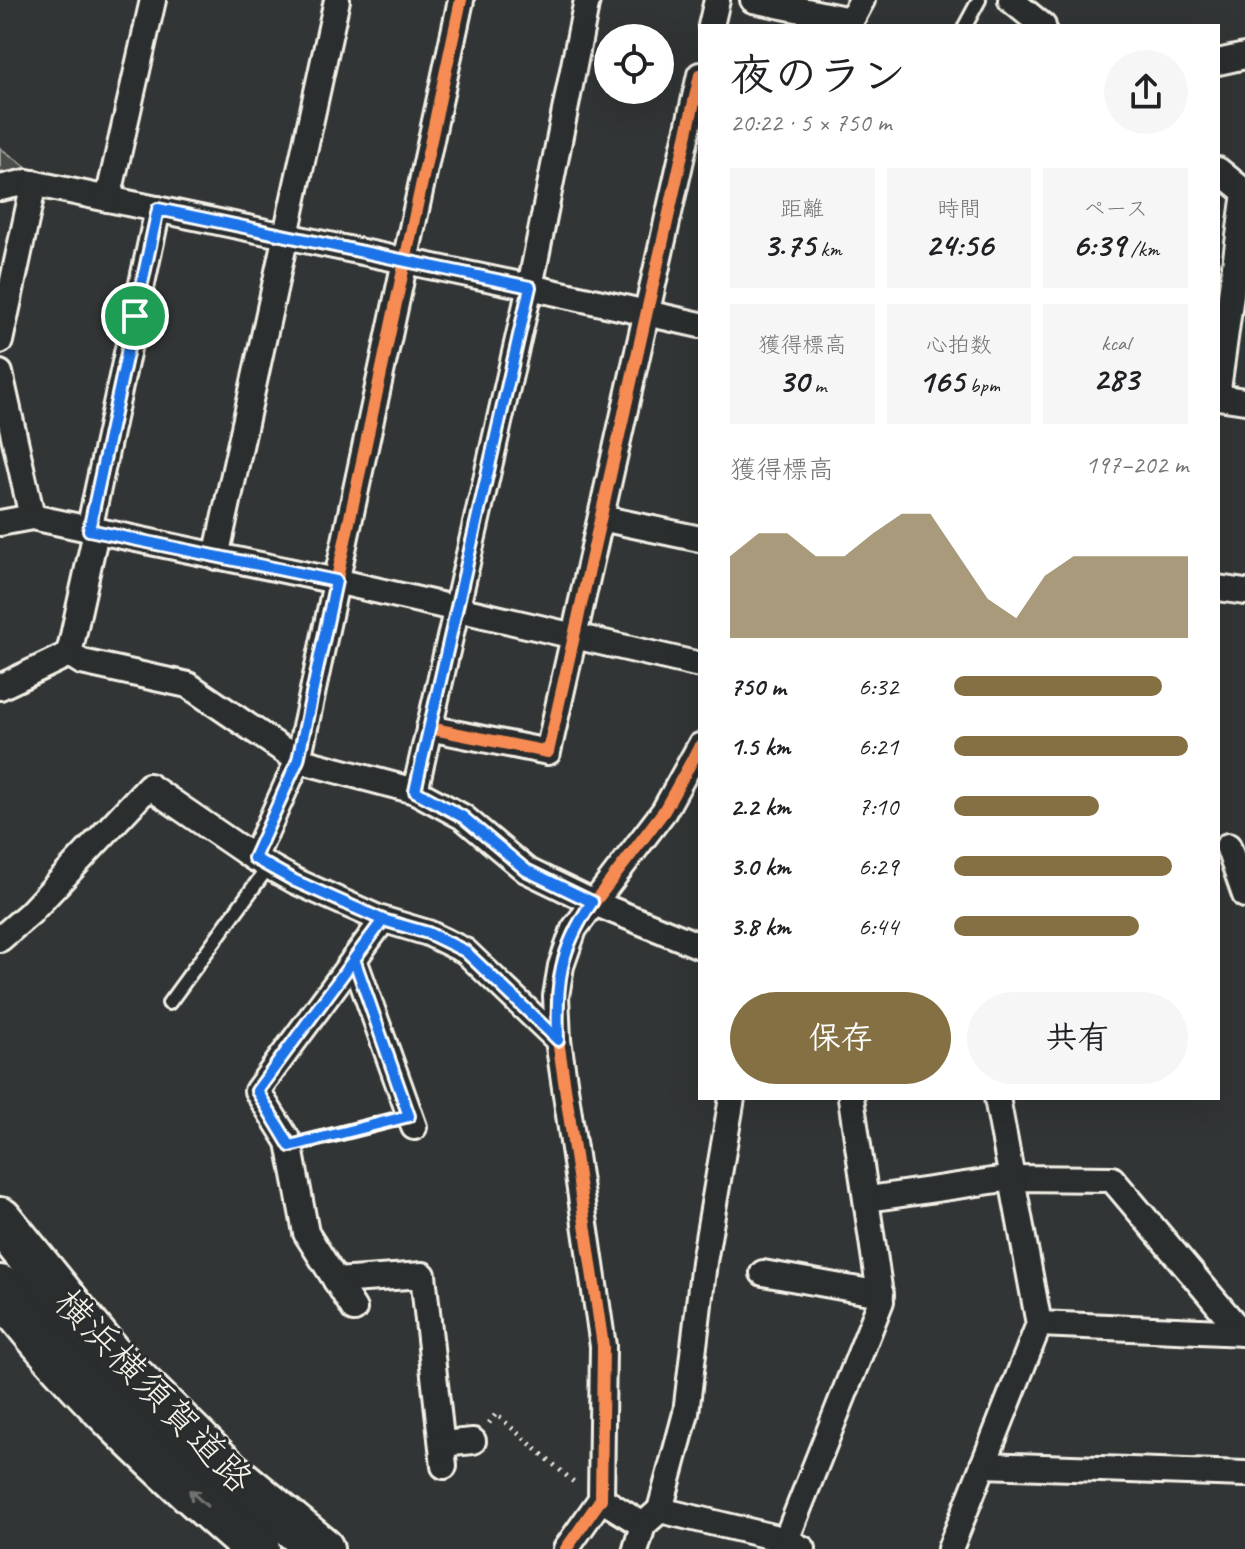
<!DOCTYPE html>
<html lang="ja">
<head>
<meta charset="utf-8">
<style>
  body { margin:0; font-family:Caveat,"Klee One",sans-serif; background:#f6f6f6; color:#202124; height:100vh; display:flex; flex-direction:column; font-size:30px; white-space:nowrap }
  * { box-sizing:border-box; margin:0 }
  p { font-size:26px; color:#757577 }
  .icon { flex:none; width:44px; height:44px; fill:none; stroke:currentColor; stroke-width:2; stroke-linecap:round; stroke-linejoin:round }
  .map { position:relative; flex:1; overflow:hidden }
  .panel { position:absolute; left:698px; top:24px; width:522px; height:1076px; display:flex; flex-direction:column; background:#fff; border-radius:0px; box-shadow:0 8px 32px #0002 }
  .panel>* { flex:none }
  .buttons { position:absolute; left:594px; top:24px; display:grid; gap:16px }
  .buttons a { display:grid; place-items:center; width:80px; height:80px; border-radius:50%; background:#fff; box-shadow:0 8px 32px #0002; font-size:40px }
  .pin { position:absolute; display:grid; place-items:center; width:68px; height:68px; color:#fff; margin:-34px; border:4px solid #fff; border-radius:50%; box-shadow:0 2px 8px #0007 }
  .round { display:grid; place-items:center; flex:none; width:84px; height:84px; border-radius:42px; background:#f6f6f6 }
  .head { display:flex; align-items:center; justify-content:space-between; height:136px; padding:0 32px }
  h1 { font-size:44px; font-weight:800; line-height:60px }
  .figures { display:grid; grid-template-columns:repeat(3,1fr); gap:12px; height:136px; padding:8px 32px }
  .figures div { display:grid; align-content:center; border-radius:0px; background:#f6f6f6; text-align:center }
  .figures b { font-size:34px; font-weight:800 }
  .figures small { font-size:22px; font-weight:400 }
  .figures p { font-size:22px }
  .chart { height:224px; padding:16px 32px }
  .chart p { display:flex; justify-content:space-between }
  .chart svg { width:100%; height:144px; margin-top:8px; fill:#847042; opacity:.7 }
  .primary-button { display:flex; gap:16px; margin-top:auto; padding:16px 32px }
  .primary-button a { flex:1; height:92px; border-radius:48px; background:#847042; color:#fff; font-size:32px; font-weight:800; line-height:92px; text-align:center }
  .primary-button a+a { background:#f6f6f6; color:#202124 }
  ul { padding:0 32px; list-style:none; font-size:26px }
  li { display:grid; grid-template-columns:128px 96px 1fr; align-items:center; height:60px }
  li i { height:20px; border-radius:10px; background:#847042 }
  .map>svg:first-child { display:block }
  .green { fill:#4b4d4c; stroke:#a09f9a; stroke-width:2 }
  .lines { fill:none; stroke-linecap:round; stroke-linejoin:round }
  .service-casing { stroke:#f4f1e8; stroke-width:18 }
  .minor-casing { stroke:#f4f1e8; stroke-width:30 }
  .motorway-casing { stroke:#f4f1e8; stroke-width:50 }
  .path { stroke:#f4f1e8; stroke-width:5; stroke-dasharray:2 6; stroke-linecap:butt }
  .service { stroke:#2a2d2e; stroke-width:12 }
  .minor { stroke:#2a2d2e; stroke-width:24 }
  .motorway { stroke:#2a2d2e; stroke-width:44 }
  .cycleway-casing { stroke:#2a2d2e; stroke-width:17 }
  .cycleway { stroke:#f68b52; stroke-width:12 }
  .oneway { stroke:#71726f }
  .route-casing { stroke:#fff; stroke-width:16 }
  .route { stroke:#1a73e8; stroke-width:10 }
  .labels { text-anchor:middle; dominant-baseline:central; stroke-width:6; stroke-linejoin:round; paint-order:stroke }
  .street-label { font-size:38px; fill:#f4f1e8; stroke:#2a2d2e }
</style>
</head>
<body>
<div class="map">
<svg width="1245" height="1549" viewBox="0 0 1245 1549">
  <rect width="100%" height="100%" fill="#323535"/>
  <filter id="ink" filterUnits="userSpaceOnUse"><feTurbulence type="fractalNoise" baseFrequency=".0125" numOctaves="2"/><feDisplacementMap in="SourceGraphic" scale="16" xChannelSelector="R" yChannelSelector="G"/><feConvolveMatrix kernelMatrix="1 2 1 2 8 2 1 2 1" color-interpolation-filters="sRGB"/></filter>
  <g filter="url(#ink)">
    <path class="green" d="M0 148 28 168 0 173Z"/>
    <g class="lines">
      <defs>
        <g id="service">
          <path d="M965 26 979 0"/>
          <path d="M169 1003 269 866"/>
          <path d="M290 1146 409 1116"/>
        </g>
        <g id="minor">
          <path d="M753 0 850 20"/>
          <path d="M1011 0 1043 26"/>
          <path d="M711 26 717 0"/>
          <path d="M848 26 862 0"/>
          <path d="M1218 62 1245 56"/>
          <path d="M1218 170 1245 192"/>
          <path d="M0 188 27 182 530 287 700 325"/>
          <path d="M108 199 153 0"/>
          <path d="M0 341 34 183"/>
          <path d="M0 373 32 517"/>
          <path d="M1218 389 1245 193"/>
          <path d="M1218 397 1245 401"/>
          <path d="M601 518 700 539"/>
          <path d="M0 523 32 517 336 581 700 665"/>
          <path d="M89 530 158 209"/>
          <path d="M96 532 69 654 82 662 188 685 298 760 415 791 463 817 526 870 592 902 700 946"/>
          <path d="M216 557 337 0"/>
          <path d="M1218 588 1245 592"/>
          <path d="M0 687 69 654"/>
          <path d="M429 728 548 752 700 75"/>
          <path d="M415 791 530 287 587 0"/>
          <path d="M1228 846 1245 895"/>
          <path d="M254 858 298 760 461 0"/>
          <path d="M0 939 30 913 149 786 254 858 295 881 378 918 428 933 465 951 558 1040"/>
          <path d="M354 959 414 1127"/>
          <path d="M868 1199 1012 1178 1112 1179 1242 1333"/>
          <path d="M763 1273 881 1294"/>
          <path d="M336 1281 423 1275 444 1466"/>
          <path d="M354 1309 306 1233 289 1142 257 1091 383 920"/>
          <path d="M1039 1324 1245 1333"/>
          <path d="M442 1444 473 1441"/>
          <path d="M983 1465 1245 1474"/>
          <path d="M601 1499 643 1525 660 1510 786 1540 803 1549"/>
          <path d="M660 1510 686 1413 704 1262 732 1098"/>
          <path d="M566 1549 601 1499 603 1346 558 1040 556 996 561 966 574 929 664 811 700 746"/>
          <path d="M636 1549 643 1525"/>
          <path d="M779 1549 786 1540 881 1301 851 1098"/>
          <path d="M950 1549 1039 1324 997 1098"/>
        </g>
        <g id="motorway">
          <path d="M0 1220 109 1355 229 1473 321 1549"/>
          <path d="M0 1288C74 1386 164 1469 257 1549"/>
        </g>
      </defs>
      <use href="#service" class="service-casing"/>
      <use href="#minor" class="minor-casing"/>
      <use href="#motorway" class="motorway-casing"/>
      <path class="path" d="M489 1423 496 1414 576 1484"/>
      <use href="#service" class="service"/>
      <use href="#minor" class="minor"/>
      <use href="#motorway" class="motorway"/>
      <defs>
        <g id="cycleway">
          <path d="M429 728 548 752 700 75"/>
          <path d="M254 858 298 760 461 0"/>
          <path d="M566 1549 601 1499 603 1346 558 1040 556 996 561 966 574 929 664 811 700 746"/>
        </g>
      </defs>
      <use href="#cycleway" class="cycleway-casing"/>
      <use href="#cycleway" class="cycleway"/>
    </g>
    <defs><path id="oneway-shaft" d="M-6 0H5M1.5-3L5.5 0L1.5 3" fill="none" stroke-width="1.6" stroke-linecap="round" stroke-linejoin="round" transform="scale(2)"/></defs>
    <use class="oneway" href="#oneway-shaft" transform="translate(198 1498) rotate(-138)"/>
  </g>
  <g class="lines" filter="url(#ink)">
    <defs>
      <path id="route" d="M135 316 89 530 336 581 298 760 254 858 295 881 383 920 257 1091 290 1146 409 1116 354 959 383 920 428 933 465 951 558 1040C556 982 559 951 592 902L526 870 463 817 415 791 530 287 158 209 135 316"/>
    </defs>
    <use href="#route" class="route-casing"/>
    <use href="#route" class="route"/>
  </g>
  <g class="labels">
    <g class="street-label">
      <text transform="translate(154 1391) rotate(46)">横浜横須賀道路</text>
    </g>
  </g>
</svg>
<div class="buttons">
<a><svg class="icon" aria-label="locate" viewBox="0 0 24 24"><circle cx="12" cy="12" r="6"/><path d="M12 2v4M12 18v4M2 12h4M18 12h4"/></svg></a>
</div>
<div class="pin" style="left:135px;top:316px;background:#1e9e55"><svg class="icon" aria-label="arrive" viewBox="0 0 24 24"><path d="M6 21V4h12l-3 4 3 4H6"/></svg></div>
<section class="panel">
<div class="head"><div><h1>夜のラン</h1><p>20:22 · 5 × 750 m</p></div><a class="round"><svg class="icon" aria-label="share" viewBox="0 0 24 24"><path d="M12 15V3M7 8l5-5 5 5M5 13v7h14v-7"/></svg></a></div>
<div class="figures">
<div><p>距離</p><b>3.75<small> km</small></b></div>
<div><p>時間</p><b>24:56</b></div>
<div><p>ペース</p><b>6:39<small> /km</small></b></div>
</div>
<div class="figures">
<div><p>獲得標高</p><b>30<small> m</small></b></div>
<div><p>心拍数</p><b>165<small> bpm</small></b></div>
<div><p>kcal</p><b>283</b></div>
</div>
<div class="chart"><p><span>獲得標高</span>197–202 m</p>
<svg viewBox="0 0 160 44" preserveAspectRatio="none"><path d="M0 44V19L10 12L20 12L30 19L40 19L50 12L60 6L70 6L80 19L90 32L100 38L110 25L120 19L130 19L140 19L150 19L160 19V44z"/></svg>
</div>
<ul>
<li><b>750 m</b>6:32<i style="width:89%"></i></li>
<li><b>1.5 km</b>6:21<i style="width:100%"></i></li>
<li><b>2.2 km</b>7:10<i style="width:62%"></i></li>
<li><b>3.0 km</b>6:29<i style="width:93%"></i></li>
<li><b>3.8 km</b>6:44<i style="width:79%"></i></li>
</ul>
<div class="primary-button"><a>保存</a><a>共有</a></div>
</section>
</div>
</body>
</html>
